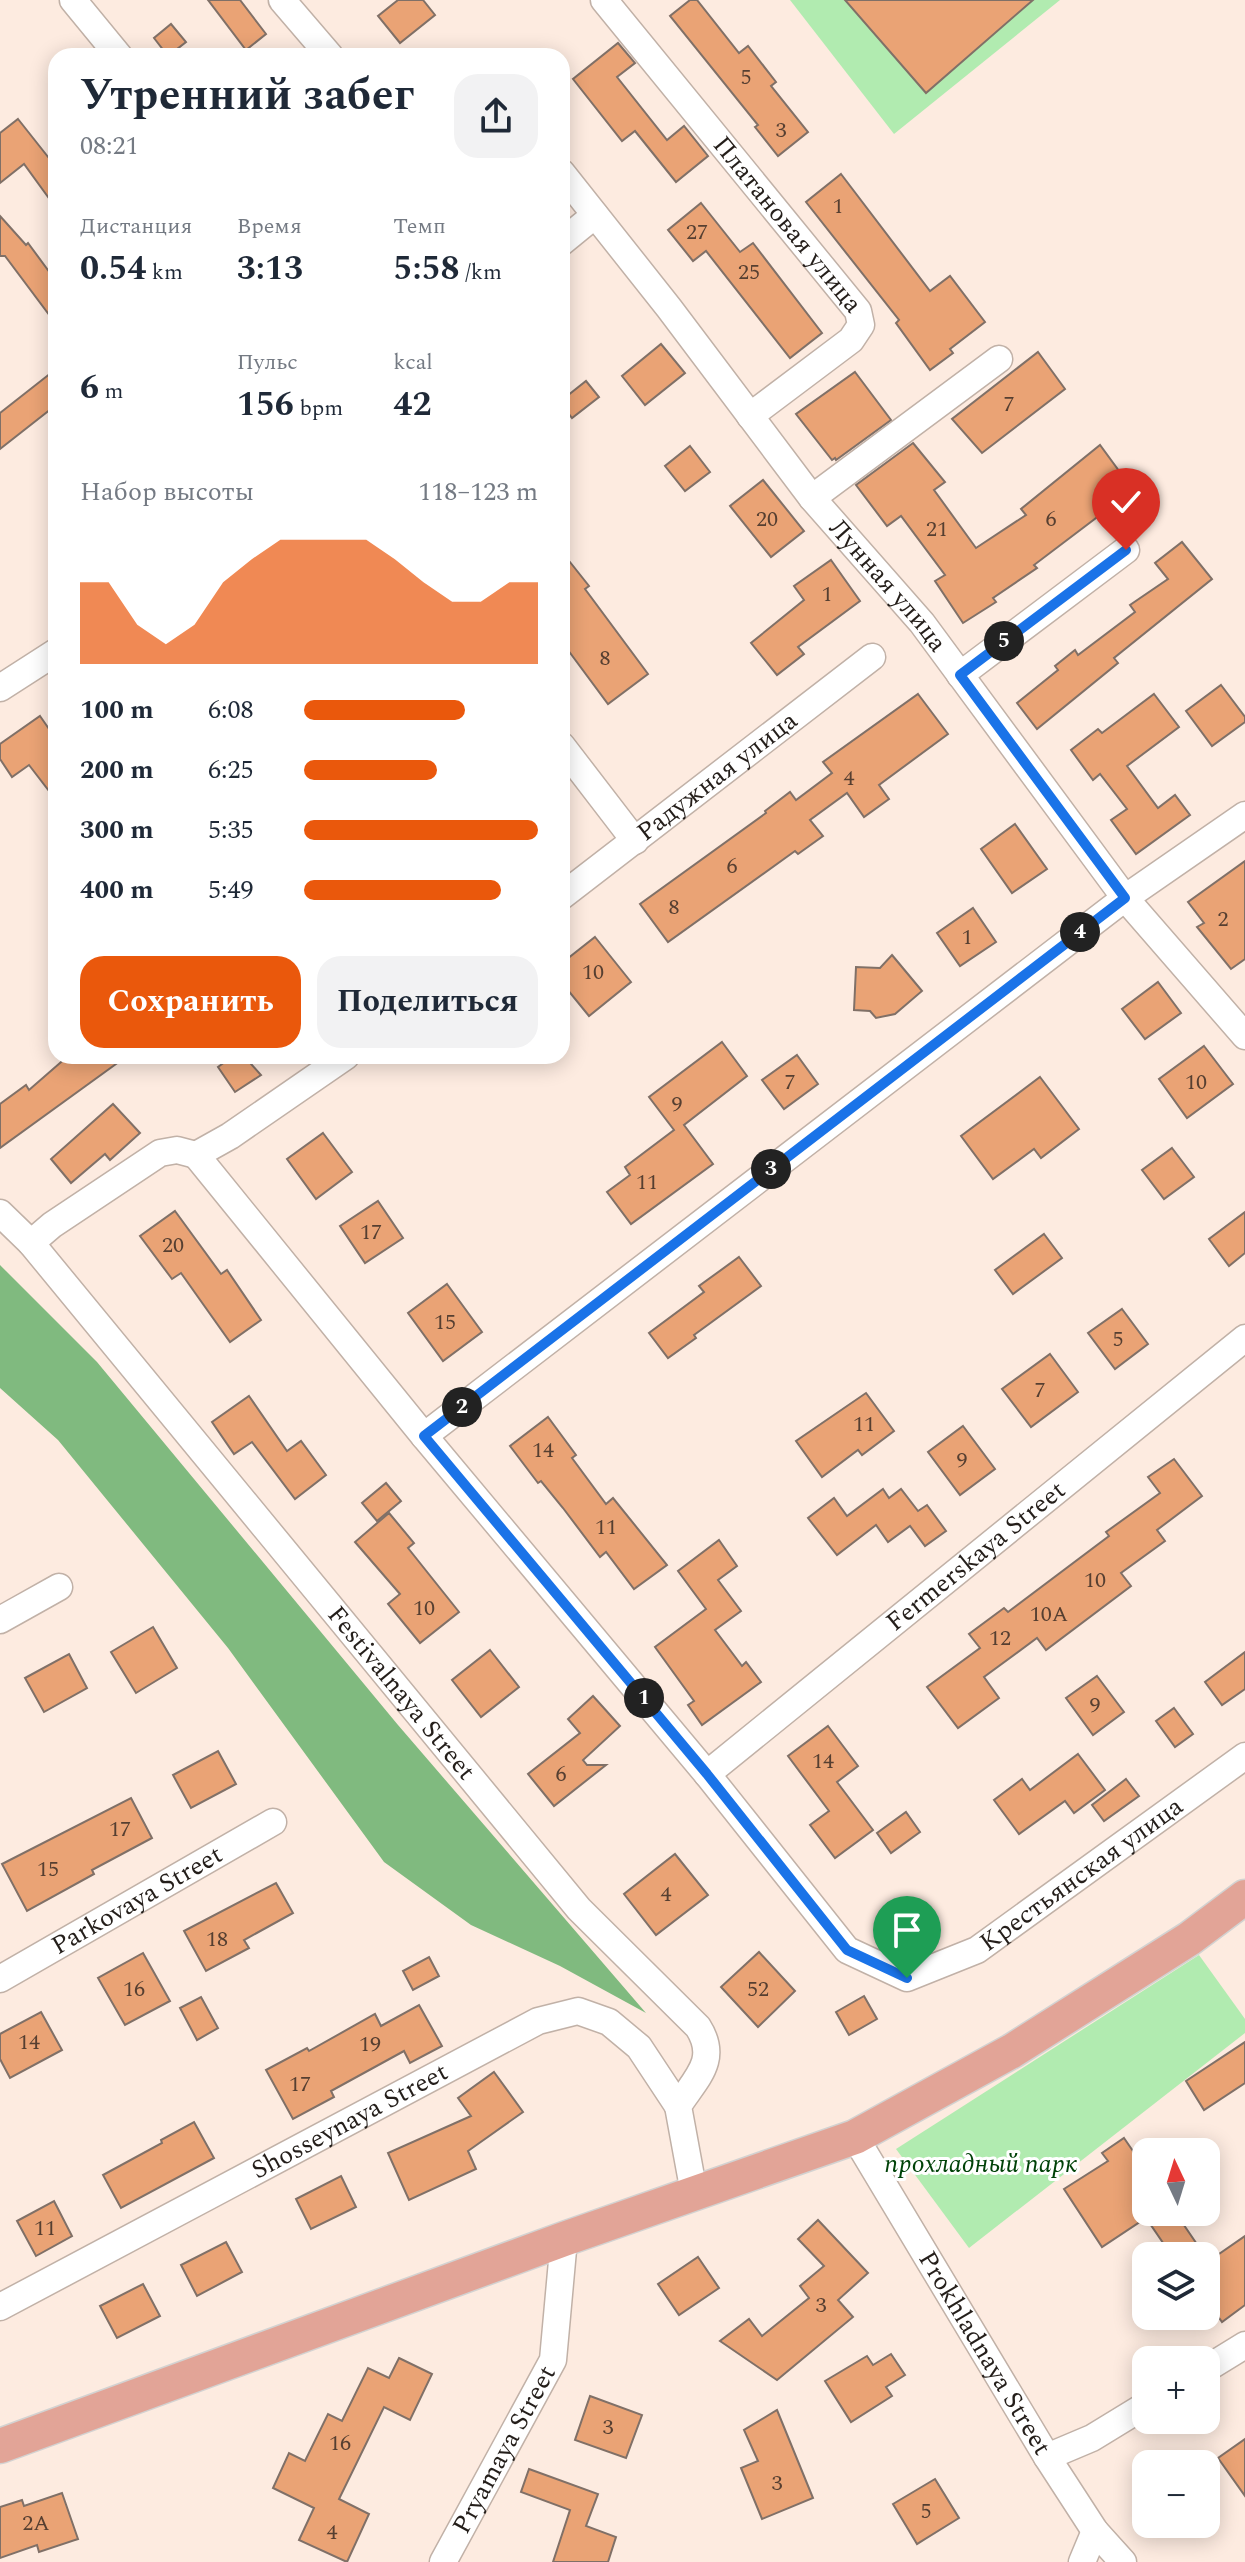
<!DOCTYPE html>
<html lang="ru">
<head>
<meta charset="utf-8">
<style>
  body { margin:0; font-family:Spectral,serif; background:#f2f2f3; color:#1f2937; height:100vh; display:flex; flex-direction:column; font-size:30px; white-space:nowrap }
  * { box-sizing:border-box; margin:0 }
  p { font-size:26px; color:#747a83 }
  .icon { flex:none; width:44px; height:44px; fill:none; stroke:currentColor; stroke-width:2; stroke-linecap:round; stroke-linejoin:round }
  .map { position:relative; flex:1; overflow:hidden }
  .drawer { position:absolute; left:48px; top:48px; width:522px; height:1016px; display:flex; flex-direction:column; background:#fff; border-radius:24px; box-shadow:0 4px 20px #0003 }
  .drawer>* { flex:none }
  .needle { width:52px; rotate:356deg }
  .controls { position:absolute; left:1132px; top:2138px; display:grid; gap:16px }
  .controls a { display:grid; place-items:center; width:88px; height:88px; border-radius:16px; background:#fff; box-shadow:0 4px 20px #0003; font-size:40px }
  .pin { position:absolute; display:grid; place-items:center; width:68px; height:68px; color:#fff; margin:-82px -34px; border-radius:50% 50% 50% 0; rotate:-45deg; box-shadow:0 0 8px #0007 }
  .pin .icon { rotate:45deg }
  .km { position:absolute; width:40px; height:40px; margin:-20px; border-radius:50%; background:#222; color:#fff; font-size:22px; line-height:40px; text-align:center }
  .round { display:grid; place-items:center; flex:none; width:84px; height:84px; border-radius:24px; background:#f2f2f3 }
  .head { display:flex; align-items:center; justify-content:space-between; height:136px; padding:0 32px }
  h1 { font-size:44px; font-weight:700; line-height:60px }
  .stats { display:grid; grid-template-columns:repeat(3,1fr); gap:12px; height:136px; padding:8px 32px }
  .stats div { display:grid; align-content:center }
  .stats b { font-size:34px; font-weight:700 }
  .stats small { font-size:22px; font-weight:400 }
  .stats p { font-size:22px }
  .chart { height:224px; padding:16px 32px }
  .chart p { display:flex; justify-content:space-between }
  .chart svg { width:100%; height:144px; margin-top:8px; fill:#ea580c; opacity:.7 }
  .action { display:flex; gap:16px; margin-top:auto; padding:16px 32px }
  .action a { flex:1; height:92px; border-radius:24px; background:#ea580c; color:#fff; font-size:32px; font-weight:700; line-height:92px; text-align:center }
  .action a+a { background:#f2f2f3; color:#1f2937 }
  ul { padding:0 32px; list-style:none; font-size:26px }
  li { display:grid; grid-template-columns:128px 96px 1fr; align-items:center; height:60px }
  li i { height:20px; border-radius:10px; background:#ea580c }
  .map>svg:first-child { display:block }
  .green { fill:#b1ebb0 }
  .forest { fill:#80ba7f }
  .building { fill:#eaa375; stroke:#807067; stroke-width:2 }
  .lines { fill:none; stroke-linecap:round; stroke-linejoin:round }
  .minor-casing { stroke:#c1b1a7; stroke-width:29 }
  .major-casing { stroke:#d3d2d1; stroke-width:37 }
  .minor { stroke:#fff; stroke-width:26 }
  .major { stroke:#e2a497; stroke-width:34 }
  .route-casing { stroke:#fff; stroke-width:16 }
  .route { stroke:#1a73e8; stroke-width:10 }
  .labels { text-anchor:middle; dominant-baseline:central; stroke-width:6; stroke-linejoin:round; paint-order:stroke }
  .number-label { font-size:22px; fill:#563f31 }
  .street-label { font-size:26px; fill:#241e1a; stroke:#fff }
  .park-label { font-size:26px; font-style:italic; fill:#004208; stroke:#fff }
</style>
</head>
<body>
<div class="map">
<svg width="1245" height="2562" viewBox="0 0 1245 2562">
  <rect width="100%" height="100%" fill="#fdebe0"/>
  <g class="green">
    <path d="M790 0H1060L894 134Z"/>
    <path d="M1199 1955 1245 2019V2033L969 2248 896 2149Z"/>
  </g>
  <path class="forest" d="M0 1265 97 1362 398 1725 646 2013 560 1966 471 1925 384 1862 228 1648 58 1440 0 1388Z"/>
  <g class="building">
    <path d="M208 0H240L266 34 246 50Z"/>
    <path d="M398 0H423L435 15 400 43 378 16Z"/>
    <path d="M690 0H697L739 53 748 46 776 82 771 86 808 132 778 156 755 127 758 125 670 16Z"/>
    <path d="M845 0H1033L926 93Z"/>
    <path d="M171 24 186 42 168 56 154 38Z"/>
    <path d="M618 43 635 63 617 77 667 140 684 126 708 156 676 182 635 131 622 141 573 79Z"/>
    <path d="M18 119 56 167V208L24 164 0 183V133Z"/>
    <path d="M841 174 930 291 950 276 985 322 950 349 953 353 930 370 896 323 899 320 806 202Z"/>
    <path d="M701 203 740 252 753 243 822 333 790 358 706 251 693 261 668 230Z"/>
    <path d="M0 216 26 245 28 243 56 281V324L5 256H0Z"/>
    <path d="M661 344 685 373 645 405 622 376Z"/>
    <path d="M1038 352 1065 389 982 453 952 419Z"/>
    <path d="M56 369V405L0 449V413Z"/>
    <path d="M855 372 891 420 836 460 835 458 832 460 796 414Z"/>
    <path d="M586 381 599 397 572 418 562 405V400Z"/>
    <path d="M913 443 945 482 934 490 976 548 1026 515 1021 509 1100 445 1133 490 1034 565 1037 568 993 598 996 602 963 623 935 581 945 575 901 516 887 526 856 485Z"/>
    <path d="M690 446 710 472 685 491 665 466Z"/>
    <path d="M763 480 804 531 771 557 730 506Z"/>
    <path d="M1182 542 1212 579 1114 658 1118 663 1037 729 1017 703 1058 670 1055 666 1075 650 1078 655 1135 612 1130 605 1168 579 1155 563Z"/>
    <path d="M562 552 589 586 585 589 648 674 608 704 562 642Z"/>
    <path d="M831 560 860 601 798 647 804 654 777 675 751 643 804 600 794 586Z"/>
    <path d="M1221 685 1245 717V722L1212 746 1186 711Z"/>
    <path d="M918 694 948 734 879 785 889 799 864 817 847 793 810 820 823 836 798 854 795 851 668 942 640 904 766 813 765 811 790 792 796 800 832 773 823 762Z"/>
    <path d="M1154 694 1179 727 1127 766 1158 808 1175 795 1190 815 1136 854 1111 820 1127 809 1100 774 1093 780 1071 750 1098 729 1102 733Z"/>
    <path d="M40 716 56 739V800L29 765 12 777 0 759V744Z"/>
    <path d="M1015 824 1047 869 1012 893 981 849Z"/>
    <path d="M1245 861V959L1231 969 1197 927 1204 923 1188 902Z"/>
    <path d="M973 908 996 942 960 966 937 933Z"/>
    <path d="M595 937 631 982 589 1016 562 983V963Z"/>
    <path d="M892 955 922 991 895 1014 876 1018 870 1011 854 1010 856 967 880 968Z"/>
    <path d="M1158 982 1181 1013 1145 1039 1122 1009Z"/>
    <path d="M722 1042 747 1076 684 1125 713 1164 631 1224 607 1192 630 1175 625 1167 674 1130 649 1097Z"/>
    <path d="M1204 1046 1233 1084 1187 1118 1159 1079Z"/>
    <path d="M797 1055 818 1084 784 1109 762 1080Z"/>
    <path d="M68 1056H127L0 1148V1104L26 1085 29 1090Z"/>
    <path d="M233 1056H244L261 1075 235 1092 218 1067Z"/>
    <path d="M1040 1077 1079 1129 1041 1158 1034 1149 993 1179 961 1136Z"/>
    <path d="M113 1104 140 1133 110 1160 105 1154 71 1183 51 1159Z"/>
    <path d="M323 1133 352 1172 316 1199 287 1159Z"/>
    <path d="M1172 1148 1194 1177 1164 1199 1142 1170Z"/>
    <path d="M378 1201 403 1238 365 1263 340 1226Z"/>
    <path d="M175 1211 221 1274 227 1270 261 1320 230 1342 181 1273 172 1279 140 1236Z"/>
    <path d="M1245 1212V1253L1229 1266 1209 1239Z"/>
    <path d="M1044 1234 1062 1258 1013 1294 995 1270Z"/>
    <path d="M739 1257 761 1286 694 1335 696 1338 668 1358 649 1333 704 1292 699 1286Z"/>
    <path d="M447 1284 482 1332 443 1361 408 1313Z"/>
    <path d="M1122 1309 1148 1344 1115 1369 1088 1333Z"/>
    <path d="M1050 1354 1078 1392 1031 1427 1002 1389Z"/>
    <path d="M866 1393 894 1431 862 1455 858 1450 822 1477 796 1441Z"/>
    <path d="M249 1396 287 1451 301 1441 326 1475 295 1499 252 1442 234 1454 212 1422Z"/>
    <path d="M548 1417 576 1455 572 1458 606 1504 613 1498 667 1565 634 1589 606 1552 600 1557 563 1508 541 1481 538 1483 510 1446Z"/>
    <path d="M963 1426 995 1469 960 1495 928 1452Z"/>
    <path d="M1174 1459 1202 1496 1157 1530 1165 1541 1121 1573 1131 1586 1046 1650 1037 1638 984 1677 999 1698 958 1728 927 1687 980 1648 969 1634 1004 1608 1008 1612 1109 1536 1106 1532 1160 1493 1148 1477Z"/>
    <path d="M386 1483 401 1501 377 1521 362 1503Z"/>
    <path d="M883 1489 889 1498 901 1489 918 1511 927 1505 946 1531 925 1546 910 1526 888 1542 876 1525 837 1555 808 1518 834 1498 847 1516Z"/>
    <path d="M389 1513 414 1543 408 1548 459 1612 420 1643 388 1604 400 1594 355 1542Z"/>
    <path d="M719 1540 737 1566 718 1580 741 1611 715 1630 742 1666 746 1662 761 1682 702 1725 688 1705 694 1701 655 1647 706 1609 678 1571Z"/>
    <path d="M153 1627 177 1668 136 1693 111 1652Z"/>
    <path d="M490 1650 519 1687 481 1717 452 1680Z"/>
    <path d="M1245 1652V1689L1222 1705 1205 1682Z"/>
    <path d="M69 1654 87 1688 44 1712 25 1678Z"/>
    <path d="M1097 1676 1124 1712 1093 1735 1066 1698Z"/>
    <path d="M593 1696 620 1726 583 1760 587 1765H606L554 1806 528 1774 580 1733 568 1719Z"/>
    <path d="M1174 1708 1193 1734 1175 1747 1156 1721Z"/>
    <path d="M828 1726 858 1766 837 1782 873 1830 835 1858 810 1825 829 1811 788 1756Z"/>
    <path d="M218 1751 236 1784 191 1808 173 1775Z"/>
    <path d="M1078 1754 1105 1790 1074 1813 1065 1801 1019 1834 994 1800 1022 1779 1030 1790Z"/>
    <path d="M1126 1779 1139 1796 1104 1821 1092 1805Z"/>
    <path d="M131 1798 152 1838 92 1870 94 1874 27 1911 2 1864Z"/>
    <path d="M906 1812 920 1832 891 1853 877 1833Z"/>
    <path d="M675 1854 708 1895 656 1935 624 1894Z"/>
    <path d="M276 1883 293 1913 244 1940 249 1948 206 1971 184 1931Z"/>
    <path d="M759 1952 795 1991 758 2027 721 1987Z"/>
    <path d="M143 1953 170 2001 125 2025 98 1978Z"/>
    <path d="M429 1957 439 1976 413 1990 403 1971Z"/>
    <path d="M864 1996 877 2019 849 2035 836 2012Z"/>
    <path d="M201 1997 218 2028 197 2040 180 2008Z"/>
    <path d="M419 2005 442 2046 410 2063 404 2051 331 2091 334 2097 293 2119 266 2070 307 2048 309 2051 375 2014 381 2026Z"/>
    <path d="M41 2012 62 2050 10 2078 0 2059V2034Z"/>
    <path d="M1245 2042V2083L1204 2110 1186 2081Z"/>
    <path d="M494 2072 523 2112 468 2151 476 2169 409 2200 388 2153 471 2116 458 2098Z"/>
    <path d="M194 2122 214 2158 121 2208 103 2175 162 2143 161 2140Z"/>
    <path d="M1124 2138 1146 2170V2212H1175L1205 2256H1172L1146 2218 1102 2247 1064 2189 1108 2161 1102 2153Z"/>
    <path d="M341 2176 356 2207 311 2229 296 2199Z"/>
    <path d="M54 2201 72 2236 36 2256 17 2221Z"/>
    <path d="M818 2220 868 2273 838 2300 853 2317 777 2380 720 2341 749 2319 762 2336 809 2298 800 2286 824 2266 798 2239Z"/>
    <path d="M1245 2236V2305L1222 2322 1206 2299V2263Z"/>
    <path d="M226 2242 242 2272 197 2296 181 2265Z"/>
    <path d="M698 2257 719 2288 679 2315 658 2284Z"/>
    <path d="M143 2284 160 2316 117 2338 100 2306Z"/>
    <path d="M891 2354 905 2375 886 2387 892 2396 851 2422 825 2381 867 2356 873 2365Z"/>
    <path d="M399 2358 432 2374 410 2420 384 2407 339 2499 369 2514 347 2562 299 2540 314 2508 273 2488 289 2453 305 2461 328 2414 342 2421 368 2368 389 2378Z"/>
    <path d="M590 2396 642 2415 626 2458 575 2440Z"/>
    <path d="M777 2410 813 2498 762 2519 741 2468 758 2461 744 2430Z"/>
    <path d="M1245 2439V2496L1218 2458Z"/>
    <path d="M529 2469 598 2494 586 2526 616 2537 608 2562H553L570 2510 521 2492Z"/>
    <path d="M935 2479 959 2518 917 2544 893 2504Z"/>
    <path d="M62 2493 78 2539 39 2552 37 2545 0 2558V2507L22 2500 24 2506Z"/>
  </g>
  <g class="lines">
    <defs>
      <g id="minor">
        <path d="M73 0 119 56"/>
        <path d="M282 0 330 56"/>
        <path id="s1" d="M604 0 858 311 861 325 851 340 750 416"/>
        <path id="s2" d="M562 173 669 308 812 498 922 623 1125 898 1245 1036"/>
        <path d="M562 242 595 215"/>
        <path d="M812 498 999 359"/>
        <path d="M960 675 1126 550"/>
        <path d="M0 688 56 652"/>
        <path d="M562 746 635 841"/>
        <path id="s3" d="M562 896 872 657"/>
        <path id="s4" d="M196 1155 424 1436 707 1774 847 1950 907 1978 977 1950 1245 1756"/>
        <path d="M196 1155 230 1136 346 1056"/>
        <path id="s5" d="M0 1213 31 1243 579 1909 698 2027C719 2060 696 2078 678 2106L694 2193"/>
        <path d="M31 1243 52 1225 160 1153 177 1150 196 1155"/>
        <path d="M424 1436 1125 898 1245 815"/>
        <path d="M0 1620 59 1587"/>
        <path id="s6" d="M707 1774 1245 1338"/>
        <path id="s7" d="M0 1979 273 1822"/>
        <path id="s8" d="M855 2137 1047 2457 1095 2531 1123 2562"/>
        <path id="s9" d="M0 2307 538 2021 578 2011 609 2022 639 2047 678 2106"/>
        <path d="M1206 2369 1245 2345"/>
        <path d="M1047 2457 1092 2438 1146 2405"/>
        <path id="s10" d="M443 2562 553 2360 564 2239"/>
        <path d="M1082 2562 1095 2531"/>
      </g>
      <path id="major" d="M0 2446 564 2239 855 2137 1012 2051 1189 1939 1245 1897"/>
    </defs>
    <use href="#minor" class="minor-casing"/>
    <use href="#major" class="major-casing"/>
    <use href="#minor" class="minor"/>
    <use href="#major" class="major"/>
  </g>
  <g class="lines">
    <defs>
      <path id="route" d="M907 1978 847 1950 707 1774 424 1436 1125 898 960 675 1126 550"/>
    </defs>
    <use href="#route" class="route-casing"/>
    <use href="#route" class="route"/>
  </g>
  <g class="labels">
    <g class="number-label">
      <text x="746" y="77">5</text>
      <text x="781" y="130">3</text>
      <text x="838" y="206">1</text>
      <text x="697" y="232">27</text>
      <text x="749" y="272">25</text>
      <text x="1009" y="404">7</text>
      <text x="767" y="519">20</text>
      <text x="1051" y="519">6</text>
      <text x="937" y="529">21</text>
      <text x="827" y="594">1</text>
      <text x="605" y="658">8</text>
      <text x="849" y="778">4</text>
      <text x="732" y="866">6</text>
      <text x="674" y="907">8</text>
      <text x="1223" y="919">2</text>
      <text x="967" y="937">1</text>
      <text x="593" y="972">10</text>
      <text x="790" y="1082">7</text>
      <text x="1196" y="1082">10</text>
      <text x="677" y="1104">9</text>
      <text x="647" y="1182">11</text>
      <text x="371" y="1232">17</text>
      <text x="173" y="1245">20</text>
      <text x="445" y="1322">15</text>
      <text x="1118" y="1339">5</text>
      <text x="1040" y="1390">7</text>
      <text x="864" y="1424">11</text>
      <text x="543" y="1450">14</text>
      <text x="962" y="1460">9</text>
      <text x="606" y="1527">11</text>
      <text x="1095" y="1580">10</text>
      <text x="424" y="1608">10</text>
      <text x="1049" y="1614">10А</text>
      <text x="1000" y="1638">12</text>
      <text x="1095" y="1705">9</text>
      <text x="823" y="1761">14</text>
      <text x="561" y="1774">6</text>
      <text x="120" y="1829">17</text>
      <text x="48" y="1869">15</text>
      <text x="666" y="1894">4</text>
      <text x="217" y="1939">18</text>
      <text x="134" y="1989">16</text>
      <text x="758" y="1989">52</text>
      <text x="29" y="2042">14</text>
      <text x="370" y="2044">19</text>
      <text x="300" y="2084">17</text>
      <text x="45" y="2228">11</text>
      <text x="821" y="2305">3</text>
      <text x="608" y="2427">3</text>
      <text x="340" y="2443">16</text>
      <text x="777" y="2483">3</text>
      <text x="926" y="2511">5</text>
      <text x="36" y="2523">2А</text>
      <text x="332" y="2532">4</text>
    </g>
    <g class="street-label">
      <text stroke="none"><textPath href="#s1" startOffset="290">Платановая улица</textPath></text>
      <text stroke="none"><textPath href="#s2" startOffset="526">Лунная улица</textPath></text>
      <text stroke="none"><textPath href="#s3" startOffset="196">Радужная улица</textPath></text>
      <text stroke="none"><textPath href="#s6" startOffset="346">Fermerskaya Street</textPath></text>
      <text stroke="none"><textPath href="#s5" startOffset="626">Festivalnaya Street</textPath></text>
      <text stroke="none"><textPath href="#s4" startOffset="1298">Крестьянская улица</textPath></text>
      <text stroke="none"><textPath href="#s7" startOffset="158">Parkovaya Street</textPath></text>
      <text stroke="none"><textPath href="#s9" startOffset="396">Shosseynaya Street</textPath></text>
      <text stroke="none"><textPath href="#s8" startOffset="252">Prokhladnaya Street</textPath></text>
      <text stroke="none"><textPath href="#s10" startOffset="128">Pryamaya Street</textPath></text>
    </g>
    <g class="park-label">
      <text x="981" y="2164">прохладный парк</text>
    </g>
  </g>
</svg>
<div class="controls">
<a><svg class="needle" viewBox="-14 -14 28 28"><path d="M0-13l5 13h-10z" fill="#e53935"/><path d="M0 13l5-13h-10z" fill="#747a83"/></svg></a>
<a><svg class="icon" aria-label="layers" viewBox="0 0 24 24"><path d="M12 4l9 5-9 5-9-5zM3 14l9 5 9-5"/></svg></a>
<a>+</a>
<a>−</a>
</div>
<div class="pin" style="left:907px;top:1978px;background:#1e9e55"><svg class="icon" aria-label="arrive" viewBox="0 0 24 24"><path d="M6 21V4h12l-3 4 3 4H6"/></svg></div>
<div class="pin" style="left:1126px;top:550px;background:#d93025"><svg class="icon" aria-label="check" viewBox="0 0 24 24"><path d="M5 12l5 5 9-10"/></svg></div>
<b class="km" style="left:644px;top:1698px">1</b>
<b class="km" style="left:462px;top:1407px">2</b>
<b class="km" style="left:771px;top:1169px">3</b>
<b class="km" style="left:1080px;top:932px">4</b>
<b class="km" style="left:1004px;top:641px">5</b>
<section class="drawer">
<div class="head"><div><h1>Утренний забег</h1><p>08:21</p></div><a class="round"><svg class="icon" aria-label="share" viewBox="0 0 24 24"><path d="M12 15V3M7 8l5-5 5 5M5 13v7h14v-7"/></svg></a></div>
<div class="stats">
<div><p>Дистанция</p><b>0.54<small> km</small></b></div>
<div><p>Время</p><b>3:13</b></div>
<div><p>Темп</p><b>5:58<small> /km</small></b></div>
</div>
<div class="stats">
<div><b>6<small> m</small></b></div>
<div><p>Пульс</p><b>156<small> bpm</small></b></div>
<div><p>kcal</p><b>42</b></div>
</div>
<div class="chart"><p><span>Набор высоты</span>118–123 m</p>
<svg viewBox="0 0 160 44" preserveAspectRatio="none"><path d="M0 44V19L10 19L20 32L30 38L40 32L50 19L60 12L70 6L80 6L90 6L100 6L110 12L120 19L130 25L140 25L150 19L160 19V44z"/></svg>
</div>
<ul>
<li><b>100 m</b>6:08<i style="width:69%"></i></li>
<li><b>200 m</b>6:25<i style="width:57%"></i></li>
<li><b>300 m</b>5:35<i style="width:100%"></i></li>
<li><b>400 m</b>5:49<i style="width:84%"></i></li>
</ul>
<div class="action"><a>Сохранить</a><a>Поделиться</a></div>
</section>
</div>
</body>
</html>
